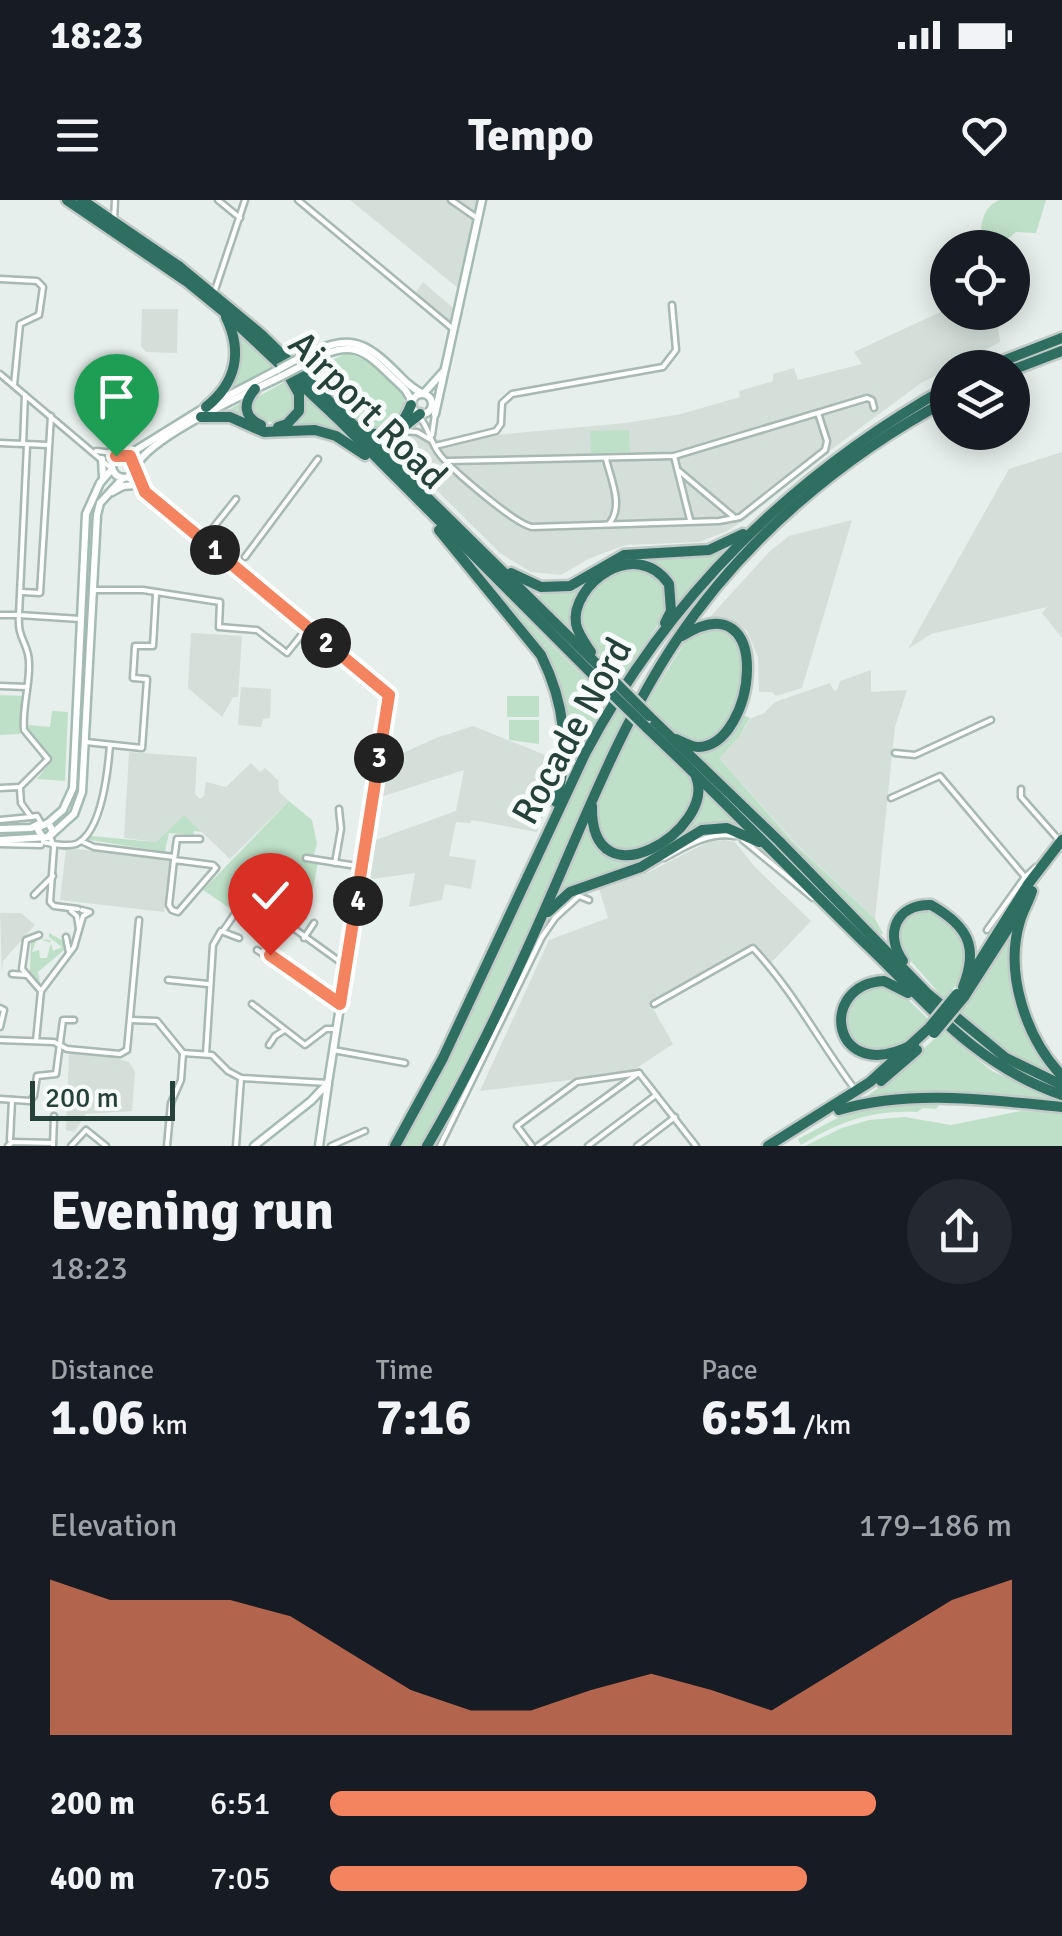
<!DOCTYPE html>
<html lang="en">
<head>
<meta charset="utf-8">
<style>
  body { margin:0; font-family:Signika,sans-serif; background:#242831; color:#f1f3f6; height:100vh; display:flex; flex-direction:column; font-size:38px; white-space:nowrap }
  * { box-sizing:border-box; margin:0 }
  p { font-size:32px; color:#9ea1a6 }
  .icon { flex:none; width:55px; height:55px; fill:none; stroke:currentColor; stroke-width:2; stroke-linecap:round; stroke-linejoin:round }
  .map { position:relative; height:946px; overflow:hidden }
  .details { display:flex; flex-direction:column; background:#171b24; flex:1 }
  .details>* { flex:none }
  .tools { position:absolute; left:930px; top:30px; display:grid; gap:20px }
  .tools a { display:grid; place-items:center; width:100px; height:100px; border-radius:50%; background:#171b24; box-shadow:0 5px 25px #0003; font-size:50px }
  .scale { position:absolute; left:30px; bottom:25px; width:145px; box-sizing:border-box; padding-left:10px; border:5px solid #24423a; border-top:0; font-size:28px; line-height:35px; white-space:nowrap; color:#24423a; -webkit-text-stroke:8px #f7fbf9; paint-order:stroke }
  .pin { position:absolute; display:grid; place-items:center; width:85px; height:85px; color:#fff; margin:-102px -42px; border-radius:50% 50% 50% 0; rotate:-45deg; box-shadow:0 0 10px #0007 }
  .pin .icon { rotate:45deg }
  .km { position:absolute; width:50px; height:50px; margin:-25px; border-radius:50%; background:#222; color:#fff; font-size:28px; line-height:50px; text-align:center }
  .round { display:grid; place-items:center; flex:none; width:105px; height:105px; border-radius:52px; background:#242831 }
  .headline { display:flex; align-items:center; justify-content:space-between; height:170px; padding:0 50px }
  h1 { font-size:55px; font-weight:800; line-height:75px }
  .metrics { display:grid; grid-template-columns:repeat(3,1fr); gap:15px; height:170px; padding:10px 50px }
  .metrics div { display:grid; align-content:center }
  .metrics b { font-size:50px; font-weight:800 }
  .metrics small { font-size:28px; font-weight:400 }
  .metrics p { font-size:28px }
  .chart { height:280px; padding:20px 50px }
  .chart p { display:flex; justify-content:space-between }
  .chart svg { width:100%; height:180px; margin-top:10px; fill:#f4845f; opacity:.7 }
  ul { padding:0 50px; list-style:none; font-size:32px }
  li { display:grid; grid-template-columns:160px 120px 1fr; align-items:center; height:75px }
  li i { height:25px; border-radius:12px; background:#f4845f }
  .status { display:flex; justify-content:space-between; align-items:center; height:70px; padding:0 50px; background:#171b24; direction:ltr }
  .status svg { height:28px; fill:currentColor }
  header { display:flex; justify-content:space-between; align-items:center; height:130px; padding:0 50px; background:#171b24; font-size:45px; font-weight:800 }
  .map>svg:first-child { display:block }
  .built { fill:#d4dfda }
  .green { fill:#bfe0c8 }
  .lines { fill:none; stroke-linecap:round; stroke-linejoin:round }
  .street-casing { stroke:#a8b8b2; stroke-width:9 }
  .secondary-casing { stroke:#a4bbb3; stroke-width:11 }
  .highway-casing { stroke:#c2cac8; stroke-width:15 }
  .street { stroke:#fff; stroke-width:4 }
  .secondary { stroke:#fff; stroke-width:6 }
  .highway { stroke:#2f6f62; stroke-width:10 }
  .secondary-bridge-casing { stroke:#a4bbb3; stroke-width:11; stroke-linecap:butt }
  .highway-bridge-casing { stroke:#c2cac8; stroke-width:15; stroke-linecap:butt }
  .secondary-bridge { stroke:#fff; stroke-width:6 }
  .highway-bridge { stroke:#2f6f62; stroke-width:10 }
  .route-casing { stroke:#fff; stroke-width:20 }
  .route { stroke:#f4845f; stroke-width:12 }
  .labels { text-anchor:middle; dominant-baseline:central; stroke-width:10; stroke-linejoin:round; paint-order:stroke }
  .street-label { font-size:38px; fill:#24423a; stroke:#f7fbf9 }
</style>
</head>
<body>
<div class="status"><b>18:23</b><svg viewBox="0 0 49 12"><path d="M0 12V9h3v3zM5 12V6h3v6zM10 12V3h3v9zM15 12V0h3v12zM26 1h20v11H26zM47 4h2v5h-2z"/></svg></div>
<header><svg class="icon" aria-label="menu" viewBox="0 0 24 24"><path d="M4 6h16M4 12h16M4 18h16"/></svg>Tempo<svg class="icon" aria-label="heart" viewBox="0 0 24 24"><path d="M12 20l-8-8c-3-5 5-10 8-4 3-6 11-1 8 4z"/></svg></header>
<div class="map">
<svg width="1062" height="946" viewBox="0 0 1062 946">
  <rect width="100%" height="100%" fill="#e6efeb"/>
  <g class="built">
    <path d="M350 0H479L458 88Z"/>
    <path d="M423 82 453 108 450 125 414 95Z"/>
    <path d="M142 109H178L177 153 146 152 141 146Z"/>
    <path d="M947 109 948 112 957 113 998 127 1000 142 921 183 813 263 746 319 725 332 699 342 626 345 590 358 561 375 531 372 500 353 394 248 401 234 411 233 441 240 626 223 681 214 740 197 739 191 773 181V174L794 168 798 180 862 164 854 152Z"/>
    <path d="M1062 252V438L1042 413 1047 407 931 434 908 449 1009 269Z"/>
    <path d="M852 320 802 488 776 496 772 492H759L758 457 747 431 729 418 710 417 770 351 789 336Z"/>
    <path d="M191 433 242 436 238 497H233L222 517 188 488Z"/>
    <path d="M871 470V492L907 490 895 527 875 719 796 644 718 557 739 537 751 518 763 514 775 502 830 483 834 491 837 490 840 481Z"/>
    <path d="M241 487 271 489 270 518 263 519 261 527 238 525Z"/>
    <path d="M473 526 560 561 550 598 537 632 472 620 470 623 456 622 449 656 476 660 471 689 445 684 442 700 409 707 415 673 372 679 366 671 370 642 456 611 464 570 378 598 383 562 436 538Z"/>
    <path d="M129 552 197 557 195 594 200 599 204 596 206 582 226 587 251 563 260 572 265 568 278 580 279 592 289 601 230 659 184 615 156 642 124 638Z"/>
    <path d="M724 640 735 642 754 666 811 721 772 762 753 744 650 803 673 844 629 873 480 891 549 740 608 718 599 689 649 672 708 642Z"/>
    <path d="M66 648 170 659 164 712 60 700Z"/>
    <path d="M0 713H21L35 725 3 761 2 773Z"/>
    <path d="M69 852 108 856 129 862 135 872 132 911 86 914 74 932 66 930Z"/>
  </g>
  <g class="green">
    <path d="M999 0H1046L1036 33 1016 32 1005 41H980C982 23 981 9 999 0Z"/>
    <path d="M235 128 276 168 221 198 227 191Z"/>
    <path d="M347 153 370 162 404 196C407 217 388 237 367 228L309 171Z"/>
    <path d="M286 181C300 204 301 212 276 224L254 217 250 204 252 200Z"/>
    <path d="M301 193 351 242C331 230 313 225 289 228 282 229 273 232 265 230 249 228 238 216 220 214L243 202C246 234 282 237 300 215L303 203Z"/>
    <path d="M629 230 630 252 591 253 590 231Z"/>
    <path d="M733 344 677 406C672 379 642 340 611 367 596 380 584 401 571 417L574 435 536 396 560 390 613 362 645 355 690 356Z"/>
    <path d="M633 367 656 376 667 397 660 422 622 476C592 451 561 421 599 386 611 375 618 370 633 367Z"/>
    <path d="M477 370 606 499 571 567 567 565C572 474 528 438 477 370Z"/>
    <path d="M705 428C715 430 727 430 735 438 754 459 737 519 717 535 711 540 701 542 694 544L678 535 647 503 686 440Z"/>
    <path d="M0 495 22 496 20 534 0 535Z"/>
    <rect x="507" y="496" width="32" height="21"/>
    <path d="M617 507 627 518 479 834 420 946H399C480 804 536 649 617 507Z"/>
    <path d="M52 511 68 512 65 581 37 579 53 559 29 532 28 525 50 527Z"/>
    <path d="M743 515 750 518 739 537 719 558 795 644 875 719 884 735 877 732 692 551C718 553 729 534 743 515Z"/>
    <path d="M509 520H539V544L509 540Z"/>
    <path d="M634 524 695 584C688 625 640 673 601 636L596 606Z"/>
    <path d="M702 585 746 629C730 623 716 620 700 625 682 630 668 645 653 654 620 674 582 673 553 699L589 616C591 643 612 658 638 661 665 647 702 619 702 585Z"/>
    <path d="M289 601 312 620 317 644 312 661 318 662 310 706 264 673 234 711 203 690Z"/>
    <path d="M184 615 202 632 194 631 193 635 169 633 165 652 84 639 91 636 156 642Z"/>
    <path d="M920 709C936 711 942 718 953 730 978 759 965 773 945 800L903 752 896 731 902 719Z"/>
    <path d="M1013 729 1025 828 1051 873 1001 847 959 813Z"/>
    <path d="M49 733 63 741 64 750 38 772 40 783 30 772 31 741 37 738 32 752 39 750 40 758H47L51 743 40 739 50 740 53 751 62 747 49 737Z"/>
    <path d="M884 785 897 789 928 819C918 829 907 844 894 850 853 868 814 800 884 785Z"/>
    <path d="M943 831 992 871 1062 902 912 893 863 899 892 878Z"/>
    <path d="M889 903H939V905L936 909 923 908 917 912C872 910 840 921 801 945L798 939 847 913Z"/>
    <path d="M1021 911 1062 913V946H805L842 928 869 920 905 917 951 925Z"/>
  </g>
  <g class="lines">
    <defs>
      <g id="street">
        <path d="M218 0 240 18"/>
        <path d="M298 0 452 128"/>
        <path d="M451 0 477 18"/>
        <path d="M114 20 115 0"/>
        <path d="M0 79 37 81 43 87 39 115 20 124 14 185"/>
        <path d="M215 90 245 0"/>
        <path d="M0 174 111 268"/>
        <path d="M432 201 435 214 432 235"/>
        <path d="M419 216C428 227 430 240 438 252 448 267 515 324 532 327L719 321 740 317 825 250 827 241 818 213"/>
        <path d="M403 231 417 232 431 240"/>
        <path d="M0 243 48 245"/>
        <path d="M23 244 25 195"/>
        <path d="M27 245 19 415 80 419"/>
        <path d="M435 246 496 231 501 224 502 203 512 194 663 167 676 150 672 105"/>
        <path d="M96 251 123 254"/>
        <path d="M111 252 136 231"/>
        <path d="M674 256 690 320"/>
        <path d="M606 259C611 280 624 306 609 324"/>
        <path d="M448 261 674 256 867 198 872 200 874 208"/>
        <path d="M679 271 735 318"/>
        <path d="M205 338 236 299"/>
        <path d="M245 357 318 259"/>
        <path d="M94 390H143L220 402 219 427 257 430 287 453 307 428"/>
        <path d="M22 392 40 393 51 216"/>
        <path d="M0 415H19C17 440 29 443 29 463 30 485 22 508 24 530L48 559 20 587 0 588"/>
        <path d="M0 486 27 487"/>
        <path d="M86 542 142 548 147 479 133 478 135 446H153L156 394"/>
        <path d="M895 553 915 555 991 520"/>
        <path d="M20 589 21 603 31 617 37 616 41 623"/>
        <path d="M1021 589V597L1058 639"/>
        <path d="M891 598 940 576 1025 677"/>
        <path d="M0 620 31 617"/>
        <path d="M50 636 54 647 50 702 54 706 78 709"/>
        <path d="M743 640 813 698"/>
        <path d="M81 641 94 647 174 657"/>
        <path d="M43 642C53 644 66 647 76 644 102 632 108 570 110 545"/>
        <path d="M0 644 41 645"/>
        <path d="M306 658 363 667"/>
        <path d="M664 658C687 646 708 632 734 636"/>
        <path d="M174 660 213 665 216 668 178 712 172 710 169 705 174 660 177 639H200"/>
        <path d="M335 663 341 629 339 609"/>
        <path d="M34 695 53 676"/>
        <path d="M253 699 346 766"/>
        <path d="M71 711 77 716 79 729"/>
        <path d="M987 730 1025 677 1036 667"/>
        <path d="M223 731 243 702"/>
        <path d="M39 735 26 740 22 769 41 791"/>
        <path d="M66 737 69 752"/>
        <path d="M304 738 314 723"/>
        <path d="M257 750 340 804"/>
        <path d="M12 774 27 775"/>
        <path d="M168 780 208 784"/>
        <path d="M252 804 305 845 326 829H337"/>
        <path d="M654 804 753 748C794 792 820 843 856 891"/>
        <path d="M0 808 4 810 0 827"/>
        <path d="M131 820 157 821 183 853 181 880 171 903 167 946"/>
        <path d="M0 840 54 842 67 849 120 854 127 850 139 720"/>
        <path d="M36 841 41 791 74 747 83 716 90 712 82 710"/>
        <path d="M269 845 275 836 283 831"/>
        <path d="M333 850 405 863"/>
        <path d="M183 853 212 855 228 871 241 878 328 883"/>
        <path d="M206 854 213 745 221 731 239 738"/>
        <path d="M639 873 696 946"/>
        <path d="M0 899 30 901 34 896 37 876 56 874 63 820H74"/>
        <path d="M10 940 12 900"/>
        <path d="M8 946 12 942 53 943"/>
        <path d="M53 946 54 916"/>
        <path d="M71 946 86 930 106 946"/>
        <path d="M236 946 241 878"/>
        <path d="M331 946 365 931"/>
        <path d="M440 946 542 737 555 718 579 696 589 700"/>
        <path d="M532 946 517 926 577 882 639 873"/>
        <path d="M538 946 639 873"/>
        <path d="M588 946 656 895"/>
        <path d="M637 946 675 917"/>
      </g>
      <g id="secondary">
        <path d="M303 156C348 135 362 138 397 173 405 181 411 188 422 193"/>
        <path d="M311 161C351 140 362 147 393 178 401 186 409 191 411 202"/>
        <path d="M425 192 443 172"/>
        <circle cx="422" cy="204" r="10"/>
        <path d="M218 201 279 169"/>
        <path d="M435 214 482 0"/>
        <circle cx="124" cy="266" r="12"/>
        <path d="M128 255 207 206"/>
        <path d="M102 259 103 277"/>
        <path d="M136 266C152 235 248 193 282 176"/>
        <path d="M128 277 389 495 328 883 311 901 254 946"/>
        <path d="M112 292 123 286 135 285"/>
        <path d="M48 623 63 610 73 588 86 314 100 283 112 269"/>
        <path d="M0 629 31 628 39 624"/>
        <path d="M52 634 74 614 82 592 97 315 100 303 123 278"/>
        <path d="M0 640 48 637 53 631 48 623 37 628 43 638"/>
        <path d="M319 946 328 884"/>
      </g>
      <g id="highway">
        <path d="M67 0 186 81 224 112 337 218 606 488"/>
        <path d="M82 0 180 67 262 135 606 473"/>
        <path d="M985 168 1062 138"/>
        <path d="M1012 170 1062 151"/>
        <path d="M255 189C243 203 243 217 261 225"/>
        <path d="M206 207C236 183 243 152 226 117"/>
        <path d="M201 217H230L264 232 315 230 336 236 365 255"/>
        <path d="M278 227 287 224 299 211V194L290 178"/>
        <path d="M367 233C389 238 403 226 411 205"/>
        <path d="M395 263C385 239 402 227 420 214"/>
        <path d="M439 330 541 455C565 504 570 549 556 602"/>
        <path d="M511 373 541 387 570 386 624 355 709 350 743 334"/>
        <path d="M591 452C585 443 578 434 576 424 570 385 635 336 669 384L671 411 665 423"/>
        <path d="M649 516 779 641 927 793 1006 858 1062 885"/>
        <path d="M646 527C723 599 795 675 870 748 933 809 976 865 1062 895"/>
        <path d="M676 539C683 542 691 547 698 547 756 547 776 378 682 436"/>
        <path d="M592 606C590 707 717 629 696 577"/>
        <path d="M1032 691C1029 701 1023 711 1020 721 1004 773 1026 838 1062 876"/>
        <path d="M548 712 570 692 641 667 702 630 727 628 759 642"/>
        <path d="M903 761C884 734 896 704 931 705 968 726 979 747 963 787"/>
        <path d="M973 772 1029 683 1062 640"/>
        <path d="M908 793 884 781C816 784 831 888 914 844"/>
        <path d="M964 797 1020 710"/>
        <path d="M881 881 917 850"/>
        <path d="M839 910C911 889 989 900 1062 907"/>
        <path d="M395 946 443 858 585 554C668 397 793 274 948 187"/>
        <path d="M427 946C476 863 517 774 555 686 591 603 626 516 676 441 743 340 841 257 948 200"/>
        <path d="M768 946 870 882 929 828"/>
      </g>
    </defs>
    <use href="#street" class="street-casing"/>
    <use href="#secondary" class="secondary-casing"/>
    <use href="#highway" class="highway-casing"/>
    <use href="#street" class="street"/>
    <use href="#secondary" class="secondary"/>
    <use href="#highway" class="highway"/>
    <defs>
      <g id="secondary-bridge">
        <path d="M279 169 303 156"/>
        <path d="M282 176 311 161"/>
      </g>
      <g id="highway-bridge">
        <path d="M606 473 649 516"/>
        <path d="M606 488 646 527"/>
        <path d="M929 828 957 794"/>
        <path d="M934 833 964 797"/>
      </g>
    </defs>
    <use href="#secondary-bridge" class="secondary-bridge-casing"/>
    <use href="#highway-bridge" class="highway-bridge-casing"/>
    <use href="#secondary-bridge" class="secondary-bridge"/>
    <use href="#highway-bridge" class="highway-bridge"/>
  </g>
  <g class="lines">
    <defs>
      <path id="route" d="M116 256H130L145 292 389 495 340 804 270 755"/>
    </defs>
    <use href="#route" class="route-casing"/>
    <use href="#route" class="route"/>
  </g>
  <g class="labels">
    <g class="street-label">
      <text transform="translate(368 210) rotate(45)">Airport Road</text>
      <text transform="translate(572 531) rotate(-61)">Rocade Nord</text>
    </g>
  </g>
</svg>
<div class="tools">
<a><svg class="icon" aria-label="locate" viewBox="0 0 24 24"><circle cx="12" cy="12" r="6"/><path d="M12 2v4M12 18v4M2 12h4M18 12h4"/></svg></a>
<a><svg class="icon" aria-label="layers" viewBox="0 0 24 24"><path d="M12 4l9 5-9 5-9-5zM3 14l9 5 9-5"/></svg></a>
</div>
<div class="scale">200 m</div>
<div class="pin" style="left:116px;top:256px;background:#1e9e55"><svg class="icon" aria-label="arrive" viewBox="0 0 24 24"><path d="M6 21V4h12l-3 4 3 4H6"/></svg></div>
<div class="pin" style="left:270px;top:755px;background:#d93025"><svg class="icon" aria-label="check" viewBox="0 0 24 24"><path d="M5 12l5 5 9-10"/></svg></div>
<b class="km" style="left:215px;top:350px">1</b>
<b class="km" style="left:326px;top:443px">2</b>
<b class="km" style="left:379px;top:558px">3</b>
<b class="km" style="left:358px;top:701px">4</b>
</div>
<section class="details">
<div class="headline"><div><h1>Evening run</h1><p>18:23</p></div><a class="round"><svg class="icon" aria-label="share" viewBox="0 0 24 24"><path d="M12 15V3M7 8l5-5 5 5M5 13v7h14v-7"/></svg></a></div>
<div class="metrics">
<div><p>Distance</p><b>1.06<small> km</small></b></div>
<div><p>Time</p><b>7:16</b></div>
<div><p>Pace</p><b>6:51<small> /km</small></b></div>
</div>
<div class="chart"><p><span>Elevation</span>179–186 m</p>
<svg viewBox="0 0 160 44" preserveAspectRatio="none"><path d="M0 44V6L10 11L20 11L30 11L40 15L50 24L60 33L70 38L80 38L90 33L100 29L110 33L120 38L130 29L140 20L150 11L160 6V44z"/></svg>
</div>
<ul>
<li><b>200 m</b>6:51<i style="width:80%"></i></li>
<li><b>400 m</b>7:05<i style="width:70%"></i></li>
</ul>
</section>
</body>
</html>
